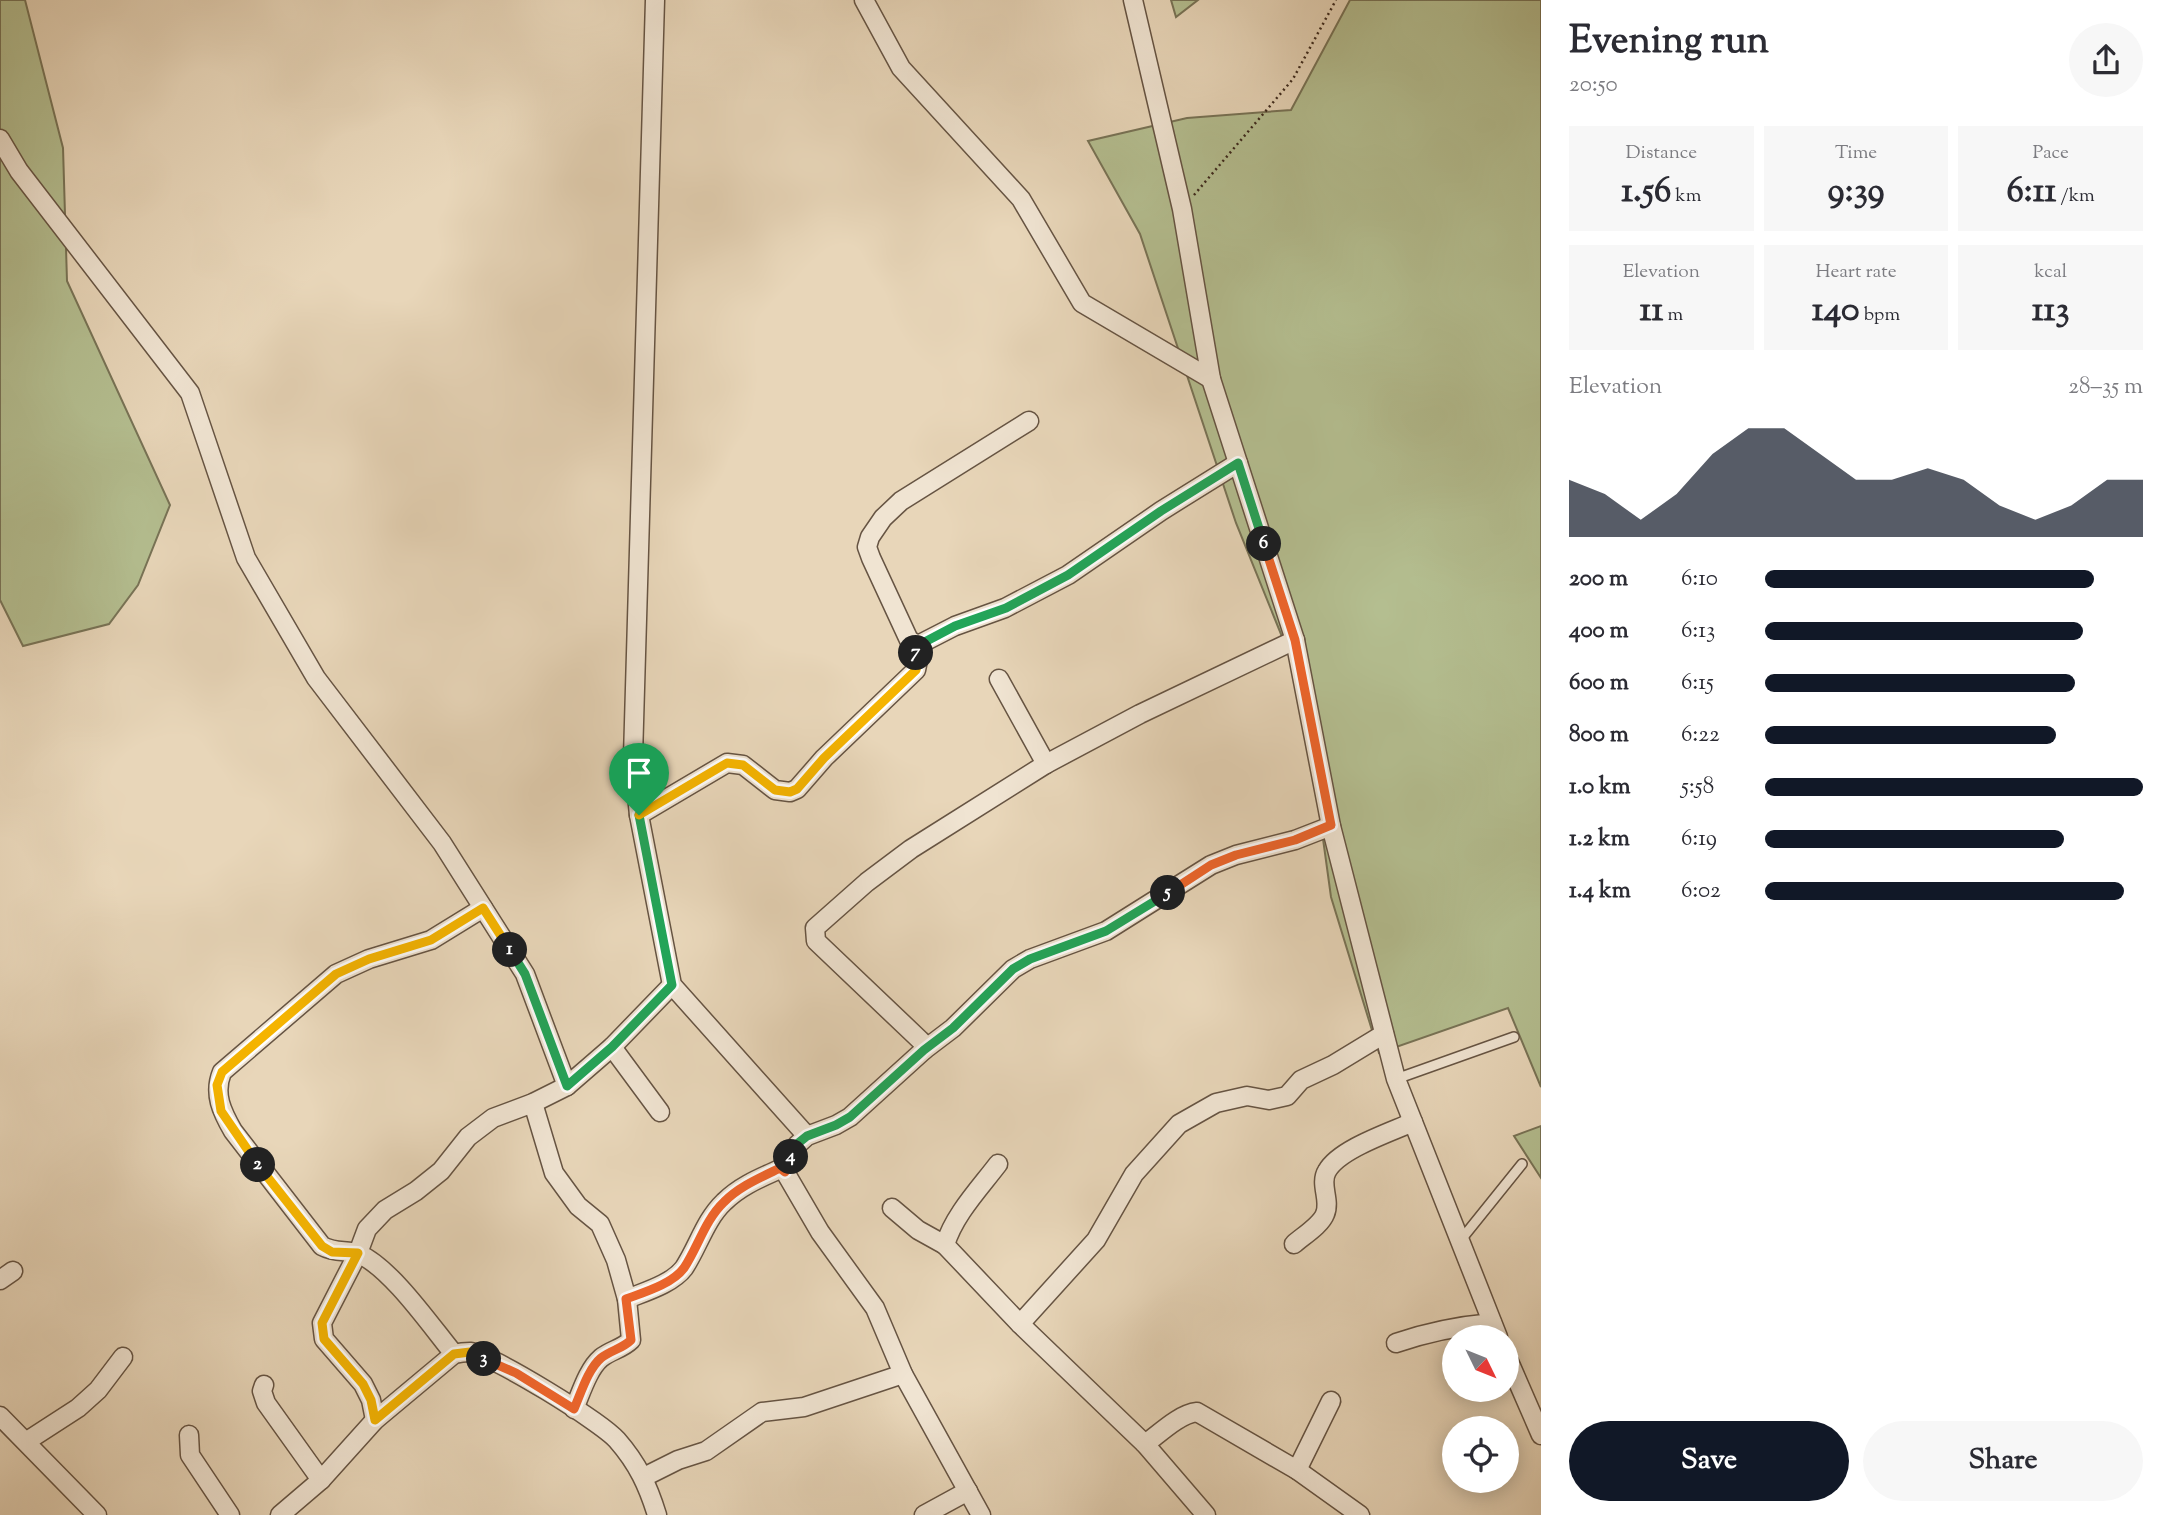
<!DOCTYPE html>
<html lang="en">
<head>
<meta charset="utf-8">
<style>
  body { margin:0; font-family:"Sorts Mill Goudy",serif; background:#f7f7f7; color:#2b2b33; height:100vh; display:flex; flex-direction:column; font-size:26px; white-space:nowrap }
  * { box-sizing:border-box; margin:0 }
  p { font-size:23px; color:#7c7c81 }
  .icon { flex:none; width:38px; height:38px; fill:none; stroke:currentColor; stroke-width:2; stroke-linecap:round; stroke-linejoin:round }
  .map { position:relative; flex:1; overflow:hidden }
  .panel { display:flex; flex-direction:column; background:#fff; width:630px }
  .panel>* { flex:none }
  .needle { width:46px; rotate:133deg }
  .buttons { position:absolute; left:1442px; top:1325px; display:grid; gap:14px }
  .buttons a { display:grid; place-items:center; width:77px; height:77px; border-radius:50%; background:#fff; box-shadow:0 4px 18px #0003; font-size:35px }
  .pin { position:absolute; display:grid; place-items:center; width:60px; height:60px; color:#fff; margin:-72px -30px; border-radius:50% 50% 50% 0; rotate:-45deg; box-shadow:0 0 7px #0007 }
  .pin .icon { rotate:45deg }
  .km { position:absolute; width:35px; height:35px; margin:-18px; border-radius:50%; background:#222; color:#fff; font-size:19px; line-height:35px; text-align:center }
  .round { display:grid; place-items:center; flex:none; width:74px; height:74px; border-radius:37px; background:#f7f7f7 }
  .headline { display:flex; align-items:center; justify-content:space-between; height:119px; padding:0 28px }
  h1 { font-size:38px; font-weight:700; line-height:52px }
  .stats { display:grid; grid-template-columns:repeat(3,1fr); gap:10px; height:119px; padding:7px 28px }
  .stats div { display:grid; align-content:center; border-radius:0px; background:#f7f7f7; text-align:center }
  .stats b { font-size:35px; font-weight:700 }
  .stats small { font-size:19px; font-weight:400 }
  .stats p { font-size:19px }
  .chart { height:196px; padding:14px 28px }
  .chart p { display:flex; justify-content:space-between }
  .chart svg { width:100%; height:126px; margin-top:7px; fill:#111827; opacity:.7 }
  .action { display:flex; gap:14px; margin-top:auto; padding:14px 28px }
  .action a { flex:1; height:80px; border-radius:42px; background:#111827; color:#fff; font-size:28px; font-weight:700; line-height:80px; text-align:center }
  .action a+a { background:#f7f7f7; color:#2b2b33 }
  ul { padding:0 28px; list-style:none; font-size:23px }
  li { display:grid; grid-template-columns:112px 84px 1fr; align-items:center; height:52px }
  li i { height:18px; border-radius:9px; background:#111827 }
  main { display:flex; flex:1; min-height:0 }
  .map>svg:first-child { display:block }
  .green { fill:#b4be90; stroke:#787356; stroke-width:2 }
  .lines { fill:none; stroke-linecap:round; stroke-linejoin:round }
  .lane-casing { stroke:#665443; stroke-width:12 }
  .street-casing { stroke:#665443; stroke-width:21 }
  .path { stroke:#3b281c; stroke-width:2.5; stroke-dasharray:2 3.5; stroke-linecap:butt }
  .lane { stroke:#f0e4d2; stroke-width:9 }
  .street { stroke:#f0e4d2; stroke-width:18 }
  .split-1-casing { stroke:#fff; stroke-width:14 }
  .split-2-casing { stroke:#fff; stroke-width:14 }
  .split-3-casing { stroke:#fff; stroke-width:14 }
  .split-4-casing { stroke:#fff; stroke-width:14 }
  .split-5-casing { stroke:#fff; stroke-width:14 }
  .split-6-casing { stroke:#fff; stroke-width:14 }
  .split-7-casing { stroke:#fff; stroke-width:14 }
  .split-8-casing { stroke:#fff; stroke-width:14 }
  .split-1 { stroke:#22a559; stroke-width:9 }
  .split-2 { stroke:#f5b400; stroke-width:9 }
  .split-3 { stroke:#f5b400; stroke-width:9 }
  .split-4 { stroke:#f0652b; stroke-width:9 }
  .split-5 { stroke:#22a559; stroke-width:9 }
  .split-6 { stroke:#f0652b; stroke-width:9 }
  .split-7 { stroke:#22a559; stroke-width:9 }
  .split-8 { stroke:#f5b400; stroke-width:9 }
</style>
</head>
<body>
<main>
<div class="map">
<svg width="1541" height="1515" viewBox="0 0 1541 1515">
  <rect width="100%" height="100%" fill="#e8d6b9"/>
  <filter id="stains"><feTurbulence type="fractalNoise" baseFrequency=".00286" numOctaves="4"/><feColorMatrix values="0 0 0 0 .2 0 0 0 0 .09 0 0 0 0 .02 0 0 0 .5 -.17"/></filter>
  <radialGradient id="worn" r=".72"><stop offset=".6" stop-color="#630" stop-opacity="0"/><stop offset="1" stop-color="#630" stop-opacity=".3"/></radialGradient>
  <g class="green">
    <path d="M0 0H25L63 148 67 281 170 505 138 585 109 624 23 646 0 600Z"/>
    <path d="M1171 0H1198L1176 17Z"/>
    <path d="M1350 0H1541V1087L1508 1008 1379 1053 1331 897 1302 686 1236 523 1140 234 1088 141 1187 118 1291 110Z"/>
    <path d="M1541 1126V1178L1514 1136Z"/>
  </g>
  <g class="lines">
    <defs>
      <g id="lane">
        <path d="M1396 1079 1514 1037"/>
        <path d="M1460 1241 1522 1164"/>
      </g>
      <g id="street">
        <path d="M655 0 633 757 639 815 672 985 807 1136"/>
        <path d="M864 0 901 68 1021 199 1082 303 1211 379"/>
        <path d="M1133 0 1182 209 1211 379 1295 640 1331 826 1396 1079 1498 1337"/>
        <path d="M0 139 19 171 190 393 246 558 316 678 442 843 525 974 567 1086 612 1047 672 985"/>
        <path d="M1029 421 901 501 883 518 870 537 867 547 871 558 909 640 918 645 955 626 1005 608 1068 575 1161 511 1238 463"/>
        <path d="M999 679 1046 764"/>
        <path d="M639 815 727 763 743 765 775 790 790 792 797 789 824 758 916 670 918 660 914 644"/>
        <path d="M612 1047 660 1112"/>
        <path d="M924 1050 953 1028 1013 969 1030 959 1106 931 1211 865 1236 855 1295 840 1331 826"/>
        <path d="M533 1103 554 1173 578 1206 600 1224 616 1260 627 1299 631 1340C622 1349 611 1350 601 1358 588 1369 581 1393 574 1409"/>
        <path d="M998 1164C979 1189 954 1215 945 1245L1020 1324 1145 1444 1206 1515"/>
        <path d="M785 1172 797 1145 807 1136 836 1125 850 1117 924 1050V1044L920 1040 816 941 815 928 867 882 911 849 1046 764 1140 714 1295 640"/>
        <path d="M892 1208 918 1230 945 1245"/>
        <path d="M1294 1244C1303 1236 1321 1225 1325 1214 1331 1200 1319 1184 1327 1171 1339 1149 1391 1132 1413 1122"/>
        <path d="M0 1280 13 1271"/>
        <path d="M627 1299C644 1292 672 1284 684 1268 698 1247 705 1220 724 1202 740 1186 760 1178 780 1169L785 1172 820 1232 875 1308 903 1374 981 1515"/>
        <path d="M1020 1324 1096 1240 1134 1174 1179 1124 1216 1103 1247 1096 1269 1100 1287 1096 1301 1080 1333 1065 1384 1034"/>
        <path d="M1396 1343C1428 1332 1458 1326 1492 1323"/>
        <path d="M454 1354C431 1326 391 1268 359 1254 347 1249 337 1254 322 1246L233 1131C222 1112 213 1094 222 1072L336 974 369 959 431 940 483 908"/>
        <path d="M1507 1357 1541 1435"/>
        <path d="M264 1385 262 1391 266 1403 321 1480"/>
        <path d="M0 1416 97 1515"/>
        <path d="M375 1420 371 1400 363 1384 324 1339 322 1323 358 1253 367 1229 385 1210 416 1191 441 1171 468 1137 493 1118 533 1103 567 1086"/>
        <path d="M189 1435 190 1455 230 1515"/>
        <path d="M27 1441 78 1408 98 1390 123 1357"/>
        <path d="M1145 1444C1159 1434 1179 1414 1197 1412L1297 1470 1360 1515"/>
        <path d="M1297 1470 1331 1401"/>
        <path d="M644 1477 678 1460 706 1451 762 1412 804 1407 903 1374"/>
        <path d="M280 1515 321 1480 375 1420 454 1354C458 1353 465 1352 470 1352 493 1355 601 1422 617 1440 638 1464 648 1486 657 1515"/>
        <path d="M924 1515 968 1491"/>
      </g>
    </defs>
    <use href="#lane" class="lane-casing"/>
    <use href="#street" class="street-casing"/>
    <path class="path" d="M1194 195 1293 79 1336 0"/>
    <use href="#lane" class="lane"/>
    <use href="#street" class="street"/>
  </g>
  <g class="lines">
    <defs>
      <path id="split-1" d="M510 950 525 974 567 1086 612 1047 672 985 639 815"/>
      <path id="split-2" d="M258 1165 221 1111 217 1085 222 1072 336 974 369 959 431 940 483 908 510 950"/>
      <path id="split-3" d="M258 1165 322 1246 332 1252 358 1253 322 1323 324 1339 363 1384 371 1400 375 1420 454 1354 470 1352 484 1359"/>
      <path id="split-4" d="M484 1359 516 1373 574 1409C581 1393 588 1369 601 1358 611 1350 622 1349 631 1340L626 1299C645 1292 672 1284 684 1268 698 1247 705 1220 724 1202 740 1186 760 1178 780 1168L785 1172 791 1157"/>
      <path id="split-5" d="M791 1157 797 1144 807 1136 836 1125 850 1117 924 1050 953 1028 1013 969 1030 959 1106 931 1168 893"/>
      <path id="split-6" d="M1168 893 1211 865 1236 855 1295 840 1331 825 1295 640 1264 544"/>
      <path id="split-7" d="M916 653 914 644 919 645 955 626 1006 608 1068 575 1161 511 1238 463 1264 544"/>
      <path id="split-8" d="M639 815 727 763 743 765 775 790 790 792 797 789 824 758 916 670 918 660 916 653"/>
    </defs>
    <use href="#split-1" class="split-1-casing"/>
    <use href="#split-2" class="split-2-casing"/>
    <use href="#split-3" class="split-3-casing"/>
    <use href="#split-4" class="split-4-casing"/>
    <use href="#split-5" class="split-5-casing"/>
    <use href="#split-6" class="split-6-casing"/>
    <use href="#split-7" class="split-7-casing"/>
    <use href="#split-8" class="split-8-casing"/>
    <use href="#split-1" class="split-1"/>
    <use href="#split-2" class="split-2"/>
    <use href="#split-3" class="split-3"/>
    <use href="#split-4" class="split-4"/>
    <use href="#split-5" class="split-5"/>
    <use href="#split-6" class="split-6"/>
    <use href="#split-7" class="split-7"/>
    <use href="#split-8" class="split-8"/>
  </g>
  <rect width="100%" height="100%" filter="url(#stains)"/>
  <rect width="100%" height="100%" fill="url(#worn)"/>
</svg>
<div class="buttons">
<a><svg class="needle" viewBox="-14 -14 28 28"><path d="M0-13l5 13h-10z" fill="#e53935"/><path d="M0 13l5-13h-10z" fill="#7c7c81"/></svg></a>
<a><svg class="icon" aria-label="locate" viewBox="0 0 24 24"><circle cx="12" cy="12" r="6"/><path d="M12 2v4M12 18v4M2 12h4M18 12h4"/></svg></a>
</div>
<div class="pin" style="left:639px;top:815px;background:#1e9e55"><svg class="icon" aria-label="arrive" viewBox="0 0 24 24"><path d="M6 21V4h12l-3 4 3 4H6"/></svg></div>
<b class="km" style="left:510px;top:950px">1</b>
<b class="km" style="left:258px;top:1165px">2</b>
<b class="km" style="left:484px;top:1359px">3</b>
<b class="km" style="left:791px;top:1157px">4</b>
<b class="km" style="left:1168px;top:893px">5</b>
<b class="km" style="left:1264px;top:544px">6</b>
<b class="km" style="left:916px;top:653px">7</b>
</div>
<section class="panel">
<div class="headline"><div><h1>Evening run</h1><p>20:50</p></div><a class="round"><svg class="icon" aria-label="share" viewBox="0 0 24 24"><path d="M12 15V3M7 8l5-5 5 5M5 13v7h14v-7"/></svg></a></div>
<div class="stats">
<div><p>Distance</p><b>1.56<small> km</small></b></div>
<div><p>Time</p><b>9:39</b></div>
<div><p>Pace</p><b>6:11<small> /km</small></b></div>
</div>
<div class="stats">
<div><p>Elevation</p><b>11<small> m</small></b></div>
<div><p>Heart rate</p><b>140<small> bpm</small></b></div>
<div><p>kcal</p><b>113</b></div>
</div>
<div class="chart"><p><span>Elevation</span>28–35 m</p>
<svg viewBox="0 0 160 44" preserveAspectRatio="none"><path d="M0 44V24L10 29L20 38L30 29L40 15L50 6L60 6L70 15L80 24L90 24L100 20L110 24L120 33L130 38L140 33L150 24L160 24V44z"/></svg>
</div>
<ul>
<li><b>200 m</b>6:10<i style="width:87%"></i></li>
<li><b>400 m</b>6:13<i style="width:84%"></i></li>
<li><b>600 m</b>6:15<i style="width:82%"></i></li>
<li><b>800 m</b>6:22<i style="width:77%"></i></li>
<li><b>1.0 km</b>5:58<i style="width:100%"></i></li>
<li><b>1.2 km</b>6:19<i style="width:79%"></i></li>
<li><b>1.4 km</b>6:02<i style="width:95%"></i></li>
</ul>
<div class="action"><a>Save</a><a>Share</a></div>
</section>
</main>
</body>
</html>
